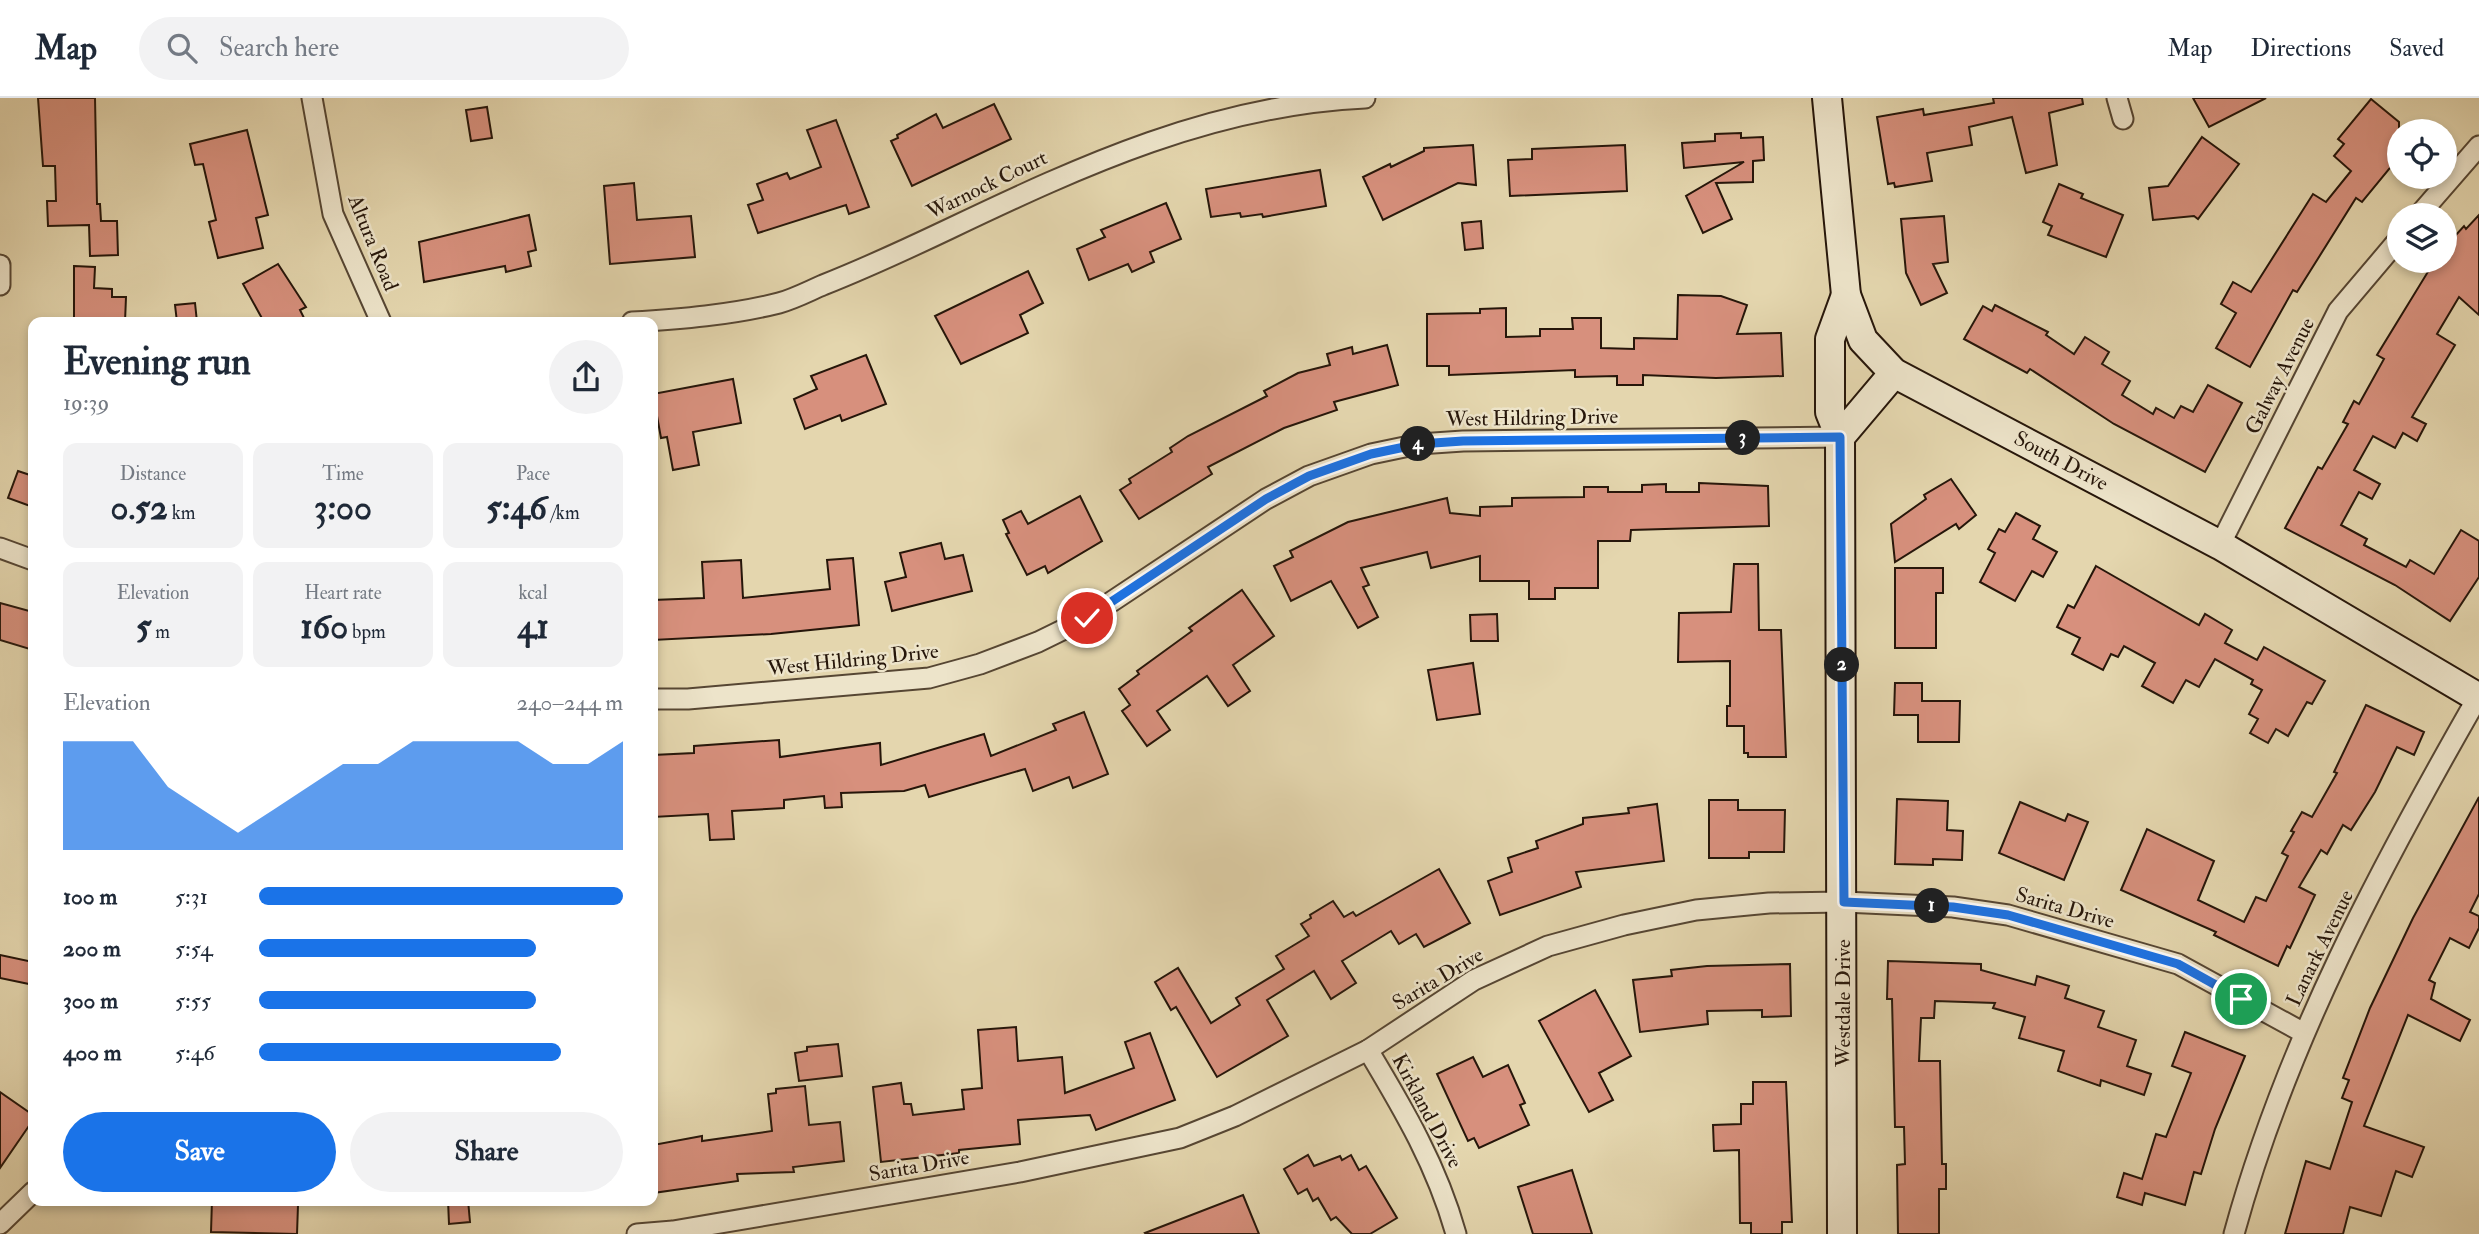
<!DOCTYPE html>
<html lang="en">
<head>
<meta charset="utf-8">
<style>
  body { margin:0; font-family:"IM FELL Double Pica",serif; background:#f2f2f3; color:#1f2937; height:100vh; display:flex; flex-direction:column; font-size:26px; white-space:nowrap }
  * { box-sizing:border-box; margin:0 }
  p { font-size:23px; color:#747a83 }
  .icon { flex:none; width:38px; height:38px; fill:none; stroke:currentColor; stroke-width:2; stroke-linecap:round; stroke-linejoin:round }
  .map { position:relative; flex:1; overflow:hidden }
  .panel { position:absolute; left:28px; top:219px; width:630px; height:889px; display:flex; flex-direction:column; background:#fff; border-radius:14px; box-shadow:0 4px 10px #0003 }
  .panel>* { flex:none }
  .tools { position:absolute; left:2387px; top:21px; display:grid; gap:14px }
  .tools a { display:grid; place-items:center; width:70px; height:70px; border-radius:50%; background:#fff; box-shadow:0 4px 10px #0003; font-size:35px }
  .pin { position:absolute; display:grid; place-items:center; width:60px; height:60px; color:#fff; margin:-30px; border:4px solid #fff; border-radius:50%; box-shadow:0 2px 7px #0007 }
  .km { position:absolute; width:35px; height:35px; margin:-18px; border-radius:50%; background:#222; color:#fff; font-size:19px; line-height:35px; text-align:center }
  .round { display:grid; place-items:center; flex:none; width:74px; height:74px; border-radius:37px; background:#f2f2f3 }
  .headline { display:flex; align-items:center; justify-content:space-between; height:119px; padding:0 35px }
  h1 { font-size:38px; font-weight:700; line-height:52px }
  .metrics { display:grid; grid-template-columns:repeat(3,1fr); gap:10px; height:119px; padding:7px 35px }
  .metrics div { display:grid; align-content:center; border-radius:14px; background:#f2f2f3; text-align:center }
  .metrics b { font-size:35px; font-weight:700 }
  .metrics small { font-size:19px; font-weight:400 }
  .metrics p { font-size:19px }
  .chart { height:196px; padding:14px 35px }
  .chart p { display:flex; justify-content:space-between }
  .chart svg { width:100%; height:126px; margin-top:7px; fill:#1a73e8; opacity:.7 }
  .button { display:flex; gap:14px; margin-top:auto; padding:14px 35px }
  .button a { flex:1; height:80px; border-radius:42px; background:#1a73e8; color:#fff; font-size:28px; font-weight:700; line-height:80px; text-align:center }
  .button a+a { background:#f2f2f3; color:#1f2937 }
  ul { padding:0 35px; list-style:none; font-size:23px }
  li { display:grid; grid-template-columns:112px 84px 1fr; align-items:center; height:52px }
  li i { height:18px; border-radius:9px; background:#1a73e8 }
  header { display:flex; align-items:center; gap:42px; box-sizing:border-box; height:98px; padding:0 35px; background:#fff; border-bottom:2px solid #e0e1e3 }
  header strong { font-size:33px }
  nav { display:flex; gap:38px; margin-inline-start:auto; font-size:24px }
  .search { width:490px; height:63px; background:#f2f2f3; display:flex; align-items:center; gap:18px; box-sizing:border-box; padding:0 24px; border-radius:38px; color:#747a83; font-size:26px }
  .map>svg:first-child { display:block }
  .building { fill:#d7907d; stroke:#26160a; stroke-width:2 }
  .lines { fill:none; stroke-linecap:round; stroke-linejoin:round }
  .street-casing { stroke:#564633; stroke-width:23 }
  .secondary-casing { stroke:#26160a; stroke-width:32 }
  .street { stroke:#ede4ca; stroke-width:19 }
  .secondary { stroke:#ede4ca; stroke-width:28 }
  .route-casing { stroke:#fff; stroke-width:14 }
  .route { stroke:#1a73e8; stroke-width:9 }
  .labels { text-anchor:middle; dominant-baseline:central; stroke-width:5; stroke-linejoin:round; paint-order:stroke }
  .street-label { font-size:21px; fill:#26160a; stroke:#ede4ca }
</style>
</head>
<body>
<header>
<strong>Map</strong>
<div class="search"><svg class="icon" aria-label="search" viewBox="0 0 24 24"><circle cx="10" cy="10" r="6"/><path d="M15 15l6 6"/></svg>Search here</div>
<nav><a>Map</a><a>Directions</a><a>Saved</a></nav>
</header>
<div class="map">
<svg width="2479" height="1136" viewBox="0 0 2479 1136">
  <rect width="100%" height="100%" fill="#e4d6ae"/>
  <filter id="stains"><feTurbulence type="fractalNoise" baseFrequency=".00286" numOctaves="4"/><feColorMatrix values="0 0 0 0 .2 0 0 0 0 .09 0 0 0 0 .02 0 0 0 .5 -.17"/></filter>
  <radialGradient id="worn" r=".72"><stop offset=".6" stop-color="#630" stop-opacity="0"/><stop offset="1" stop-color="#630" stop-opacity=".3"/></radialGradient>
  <g class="building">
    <path d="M38 0H95L97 106H100L101 123H117L118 157 90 158 89 127 48 128 47 103H56L55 68H43Z"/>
    <path d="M1993 0H2082L2083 6 2049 15 2057 67 2026 75 2012 19 1969 29 1972 47 1927 55 1932 83 1895 89 1894 85 1888 86 1877 19 1923 11 1924 17 1994 5Z"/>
    <path d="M2193 0H2266L2209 29Z"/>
    <path d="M2371 1 2399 24V59L2362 104 2356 100 2297 194 2293 192 2250 269 2216 250 2236 215 2221 206 2233 184 2251 194 2313 96 2326 104 2351 73 2334 58 2344 46 2338 41Z"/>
    <path d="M994 6 1011 41 912 88 891 43 898 40 897 37 936 16 943 30Z"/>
    <path d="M487 9 492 40 471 43 466 12Z"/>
    <path d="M836 22 869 109 849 116 846 107 758 135 748 107 763 102 757 86 787 75 790 81 821 69 807 32Z"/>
    <path d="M247 32 268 117 256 120 263 150 218 160 209 124 216 122 203 66 195 67 190 46Z"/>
    <path d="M1741 35V40L1763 39 1764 62 1753 63V84L1716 85 1732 121 1703 135 1686 98 1744 64 1684 70 1682 45 1715 43V36Z"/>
    <path d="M2202 39 2239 66 2198 121 2194 118 2153 122 2149 90 2168 88Z"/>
    <path d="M1473 47 1476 87 1458 85 1383 122 1363 79 1390 66 1391 69 1424 53V50Z"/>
    <path d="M1625 47 1627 93 1510 98 1508 62 1532 61V51Z"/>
    <path d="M1320 72 1326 108 1263 119 1262 116 1241 119 1240 115 1211 119 1206 91Z"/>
    <path d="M634 85 637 122 691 118 695 159 610 166 604 88Z"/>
    <path d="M2059 86 2083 96 2081 100 2123 117 2106 159 2048 137 2052 128 2043 124Z"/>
    <path d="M1166 105 1181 141 1150 154 1154 164 1132 174 1128 166 1089 182 1077 151 1105 139 1101 132Z"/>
    <path d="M529 117 536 152 528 154 531 168 506 174 505 168 424 184 419 144Z"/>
    <path d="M2479 117V217L2459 199 2437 236 2455 247 2412 319 2426 326 2417 343 2403 335 2395 350 2373 338 2354 372 2380 386 2372 401 2359 394 2341 427 2367 441 2364 447 2406 469 2410 462 2434 476 2461 432 2479 443V479L2450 523 2395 487 2285 430 2318 369 2322 371 2348 326 2343 324 2354 303 2359 306 2384 261 2377 257 2429 172 2438 163H2445V149L2464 128 2466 131Z"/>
    <path d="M1944 118 1948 164 1933 166 1947 195 1921 207 1906 175 1901 121Z"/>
    <path d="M1481 123 1483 150 1465 152 1462 125Z"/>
    <path d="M278 166 306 209 300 212 306 224H264L243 186Z"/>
    <path d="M74 168 95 169 94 190 112 191V199H126L125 224H74Z"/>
    <path d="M1028 173 1043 205 1020 217 1028 235 961 266 935 218Z"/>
    <path d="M1678 197 1721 198 1747 207 1737 236 1781 235 1783 278 1716 280 1643 277V287H1617V278L1575 279V272L1449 277V268H1427V216L1480 215V211L1506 210V239L1540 238V231H1573L1572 220H1601V250L1634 251V240L1677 241Z"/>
    <path d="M195 205 197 224H177L175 207Z"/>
    <path d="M1995 207 2048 234 2046 237 2074 256 2085 239 2109 254 2102 266 2130 283 2122 297 2153 316 2156 310 2174 320 2181 308 2193 314 2208 287 2242 305 2205 374 2114 326 2030 271 2027 275 1964 241 1983 208 1992 213Z"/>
    <path d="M1387 247 1398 287 1334 304 1337 312 1284 330 1208 369 1212 376 1139 421 1120 392 1131 385 1129 381 1172 354 1170 350 1188 338 1267 298 1264 293 1298 275 1330 267 1327 256 1352 249 1353 256Z"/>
    <path d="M866 257 886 306 842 323 840 317 805 331 794 301 817 291 811 278Z"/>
    <path d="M733 281 741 325 693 334 699 367 673 372 667 339 661 340 653 296Z"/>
    <path d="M18 373 33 378V409L8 400Z"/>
    <path d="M1951 381 1976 417 1959 431 1956 426 1895 464 1891 426 1926 401 1924 397Z"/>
    <path d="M1699 385 1768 388 1769 428 1631 432 1630 443H1598V490H1555V501H1529V483H1480V458L1431 470 1427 454 1361 470 1369 487 1363 489 1378 519 1358 530 1331 483 1291 503 1274 468 1293 459 1290 453 1348 424 1447 400 1450 415 1480 418V409L1512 408V400L1584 399V389H1608V394H1642V387L1666 386V394H1699Z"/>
    <path d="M1080 398 1102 443 1048 475 1045 468 1027 477 1006 436 1009 435 1003 422 1021 413 1028 426Z"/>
    <path d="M2016 415 2040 428 2033 441 2057 454 2043 479 2032 473 2015 503 1980 484 1995 455 1988 451 1999 431 2005 434Z"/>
    <path d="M941 445 945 461 963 457 972 493 892 513 885 484 906 479 900 455Z"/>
    <path d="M853 460 859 527 771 536 653 542V502L704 500 702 464 741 462 743 500 830 491 827 462Z"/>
    <path d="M1734 466H1758L1759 532H1781L1786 659H1748V655H1744V628H1727V608H1730V563L1678 564 1679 515 1731 514Z"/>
    <path d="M2096 468 2199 527 2205 516 2232 532 2225 545 2257 562 2264 549 2325 583 2312 606 2307 604 2288 638 2276 631 2268 645 2250 635 2258 621 2249 616 2262 592 2251 586 2253 582 2215 561 2199 589 2186 582 2173 605 2142 588 2155 565 2124 548 2118 559 2111 556 2103 572 2072 556 2080 540 2057 529 2068 507 2074 510Z"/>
    <path d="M1895 470H1943V495H1936V550H1895Z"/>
    <path d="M1242 492 1274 538 1233 567 1250 593 1228 608 1207 578 1157 613 1170 632 1147 648 1122 613 1130 607 1119 591 1139 576 1137 573 1192 533 1189 530Z"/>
    <path d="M0 505 33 514V552L0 542Z"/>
    <path d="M1497 516 1498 543H1471L1470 517Z"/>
    <path d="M1473 565 1480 616 1437 622 1428 572Z"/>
    <path d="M1895 585H1922V603H1960L1959 644H1918V617H1894Z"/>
    <path d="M2366 607 2424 634 2414 657 2397 649 2375 694 2351 732 2343 727 2327 756 2321 752 2299 789 2315 797 2290 850 2287 848 2278 868 2214 837 2216 834 2121 792 2147 731 2214 763 2198 802 2244 824 2256 799 2266 803 2288 758 2282 755 2294 734 2291 733 2302 714 2312 719 2337 675 2334 674Z"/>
    <path d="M1084 614 1108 676 1073 690 1069 679 1033 693 1025 671 929 699 925 687 904 693 841 695 842 709 825 710 824 698 784 702V710L732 713 734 741 710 742 708 716 653 719V657L694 655V648L779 642 780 659 880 645 881 667 984 636 991 658 1056 632 1053 626Z"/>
    <path d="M2479 699V796L2470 814 2479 818V830L2469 850 2450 840 2429 882 2435 885 2431 901 2470 922 2460 943 2408 917 2364 1028 2424 1049 2412 1079 2396 1073 2381 1118 2350 1109 2343 1136H2285L2306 1063 2330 1071 2352 1004 2342 1000 2349 982 2343 980 2370 910 2413 820Z"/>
    <path d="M1897 701 1948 703 1947 732 1963 733 1962 762 1933 761V767L1895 766Z"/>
    <path d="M1709 702H1738V712H1785L1784 754H1749V760H1709Z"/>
    <path d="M2020 704 2065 723 2068 716 2088 724 2064 782 1999 755Z"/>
    <path d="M1657 706 1664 763 1576 774 1581 789 1500 817 1488 783 1512 774 1508 760 1538 750 1536 743 1583 726V720L1629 715 1628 710Z"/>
    <path d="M1439 771 1470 825 1424 849 1416 836 1399 846 1391 833 1342 863 1356 885 1331 901 1314 873 1267 902 1288 938 1217 979 1176 909 1171 912 1155 884 1178 870 1211 925 1240 907 1236 900 1284 871 1276 858 1309 838 1301 826 1311 820 1310 817 1333 803 1344 819 1353 814 1356 818Z"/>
    <path d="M0 857 33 864 29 886 0 880Z"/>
    <path d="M1888 863 1981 866V872L2035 887 2037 878 2069 888 2065 900 2104 913 2098 929 2136 942 2127 968 2151 976 2144 997 2101 982 2100 988 2058 973 2064 953 2019 940 2025 919 1993 910 1995 905 1935 903 1934 920H1921L1919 963H1940L1942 1066H1946V1091H1939V1136H1898L1897 1067 1905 1066 1904 1029H1895L1892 901H1887Z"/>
    <path d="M1790 866 1791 918 1762 919V912L1707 913 1708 926 1640 934 1633 882 1672 878 1671 872 1707 868Z"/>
    <path d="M1595 892 1631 958 1599 975 1613 1002 1589 1014 1539 923Z"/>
    <path d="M1016 929 1018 963 1062 959 1065 995 1134 970 1125 944 1150 935 1175 1002 1096 1032 1090 1017 1018 1022 1020 1046 959 1052V1055L881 1064 873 989 901 985 904 1006H911L913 1017 964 1011 962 992 982 990 978 932Z"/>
    <path d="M2185 934 2245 958 2215 1031 2201 1076 2194 1074 2185 1107 2145 1095 2142 1107 2117 1099 2124 1075 2142 1081 2156 1036 2166 1039 2191 975 2172 968Z"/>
    <path d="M838 946 842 978 799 983 795 955 807 953V949Z"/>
    <path d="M1473 959 1483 979 1508 967 1525 1005 1520 1007 1529 1027 1479 1050 1474 1040 1468 1043 1437 976Z"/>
    <path d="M1753 984H1786L1792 1124H1782V1136H1751V1125H1740L1739 1052 1714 1053 1713 1027 1741 1026V1006H1753Z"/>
    <path d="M805 988 809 1027 840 1024 844 1063 793 1069 794 1074 737 1076 738 1083 653 1095V1047L702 1038V1043L772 1033 768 996 776 995V991Z"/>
    <path d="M0 994 33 1017V1022L0 1070Z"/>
    <path d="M1308 1057 1314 1068 1340 1058 1342 1062 1351 1057 1359 1072 1366 1068 1397 1120 1370 1136H1352L1336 1119 1331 1122 1318 1100 1313 1103 1307 1091 1298 1096 1284 1071Z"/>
    <path d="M1572 1072 1592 1136H1533L1518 1089Z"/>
    <path d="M1243 1097 1259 1136H1146L1145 1135Z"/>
    <path d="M212 1102H266V1106L298 1107 297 1136 211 1134Z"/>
    <path d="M448 1102H468L470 1124 449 1126Z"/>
  </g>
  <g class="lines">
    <defs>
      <g id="street">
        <path d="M312 0 333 116 381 224"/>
        <path d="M2117 0 2123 21"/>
        <path d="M2419 117 2479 48"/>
        <path d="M0 167V187"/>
        <path d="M632 224C681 221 731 217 779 205 794 201 809 193 823 187 866 170 907 151 949 131 1083 67 1214 7 1365 0"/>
        <path d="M2220 447 2338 213 2399 141"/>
        <path d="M0 450 33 462"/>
        <path d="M653 601H688L929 580 980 566 1038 544 1087 520 1266 401 1309 378 1371 356 1419 346 1463 343 1840 339"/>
        <path d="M1368 952C1404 1012 1437 1068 1456 1136"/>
        <path d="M0 1126 33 1094"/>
        <path d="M637 1136 673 1133 1020 1074 1180 1040 1235 1018 1368 952 1474 882 1548 848 1624 827 1696 812 1769 805 1844 804 1953 809 2008 817 2178 866 2304 935"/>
        <path d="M2234 1136C2286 945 2381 768 2479 597"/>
      </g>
      <g id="secondary">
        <path d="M1827 0 1846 197 1863 242 1894 275 2220 447 2479 600"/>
        <path d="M1840 339 1830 314V241L1846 197"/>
        <path d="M1842 1136 1840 339 1894 275"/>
      </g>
    </defs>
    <use href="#street" class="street-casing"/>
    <use href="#secondary" class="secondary-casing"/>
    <use href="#street" class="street"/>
    <use href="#secondary" class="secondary"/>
  </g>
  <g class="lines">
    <defs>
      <path id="route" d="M1087 520 1266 401 1309 378 1371 356 1419 346 1463 343 1840 339 1844 804 1953 809 2008 817 2178 866 2241 901"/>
    </defs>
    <use href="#route" class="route-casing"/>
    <use href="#route" class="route"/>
  </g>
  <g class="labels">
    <g class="street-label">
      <text transform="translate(987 87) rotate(-26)">Warnock Court</text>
      <text transform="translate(373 145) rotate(68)">Altura Road</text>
      <text transform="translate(2280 278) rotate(-63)">Galway Avenue</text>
      <text transform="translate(1532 320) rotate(-1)">West Hildring Drive</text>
      <text transform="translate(2061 363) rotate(28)">South Drive</text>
      <text transform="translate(853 562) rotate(-6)">West Hildring Drive</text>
      <text transform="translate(2065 810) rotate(16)">Sarita Drive</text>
      <text transform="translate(2320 850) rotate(-64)">Lanark Avenue</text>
      <text transform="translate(1438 881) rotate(-31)">Sarita Drive</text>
      <text transform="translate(1843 905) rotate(-90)">Westdale Drive</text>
      <text transform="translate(1427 1013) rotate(62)">Kirkland Drive</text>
      <text transform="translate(919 1068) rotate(-10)">Sarita Drive</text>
    </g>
  </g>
  <rect width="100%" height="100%" filter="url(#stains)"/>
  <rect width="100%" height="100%" fill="url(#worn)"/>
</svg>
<div class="tools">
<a><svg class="icon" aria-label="locate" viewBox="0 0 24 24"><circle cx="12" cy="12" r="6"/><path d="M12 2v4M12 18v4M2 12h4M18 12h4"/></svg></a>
<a><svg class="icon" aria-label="layers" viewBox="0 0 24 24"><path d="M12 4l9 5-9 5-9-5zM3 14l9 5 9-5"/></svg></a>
</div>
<div class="pin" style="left:2241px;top:901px;background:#1e9e55"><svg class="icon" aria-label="arrive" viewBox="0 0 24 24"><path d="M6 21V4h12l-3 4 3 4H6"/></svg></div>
<div class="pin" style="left:1087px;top:520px;background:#d93025"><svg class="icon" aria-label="check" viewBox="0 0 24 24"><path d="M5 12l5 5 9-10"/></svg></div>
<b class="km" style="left:1932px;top:808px">1</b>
<b class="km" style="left:1842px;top:567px">2</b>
<b class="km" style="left:1743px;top:340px">3</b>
<b class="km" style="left:1418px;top:346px">4</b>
<section class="panel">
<div class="headline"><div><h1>Evening run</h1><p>19:39</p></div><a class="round"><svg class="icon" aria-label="share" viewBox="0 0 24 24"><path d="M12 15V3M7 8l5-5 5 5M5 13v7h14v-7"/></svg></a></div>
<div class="metrics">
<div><p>Distance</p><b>0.52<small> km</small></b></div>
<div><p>Time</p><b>3:00</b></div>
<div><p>Pace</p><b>5:46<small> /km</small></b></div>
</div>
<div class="metrics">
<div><p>Elevation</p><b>5<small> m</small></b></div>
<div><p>Heart rate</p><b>160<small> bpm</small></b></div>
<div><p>kcal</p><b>41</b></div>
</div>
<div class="chart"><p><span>Elevation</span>240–244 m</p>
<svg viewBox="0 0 160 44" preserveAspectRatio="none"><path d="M0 44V6L10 6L20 6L30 22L40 30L50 38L60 30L70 22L80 14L90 14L100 6L110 6L120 6L130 6L140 14L150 14L160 6V44z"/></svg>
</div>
<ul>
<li><b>100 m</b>5:31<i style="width:100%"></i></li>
<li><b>200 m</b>5:54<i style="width:76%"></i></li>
<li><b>300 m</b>5:55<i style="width:76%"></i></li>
<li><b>400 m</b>5:46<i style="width:83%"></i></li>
</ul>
<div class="button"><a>Save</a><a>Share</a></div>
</section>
</div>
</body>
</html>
